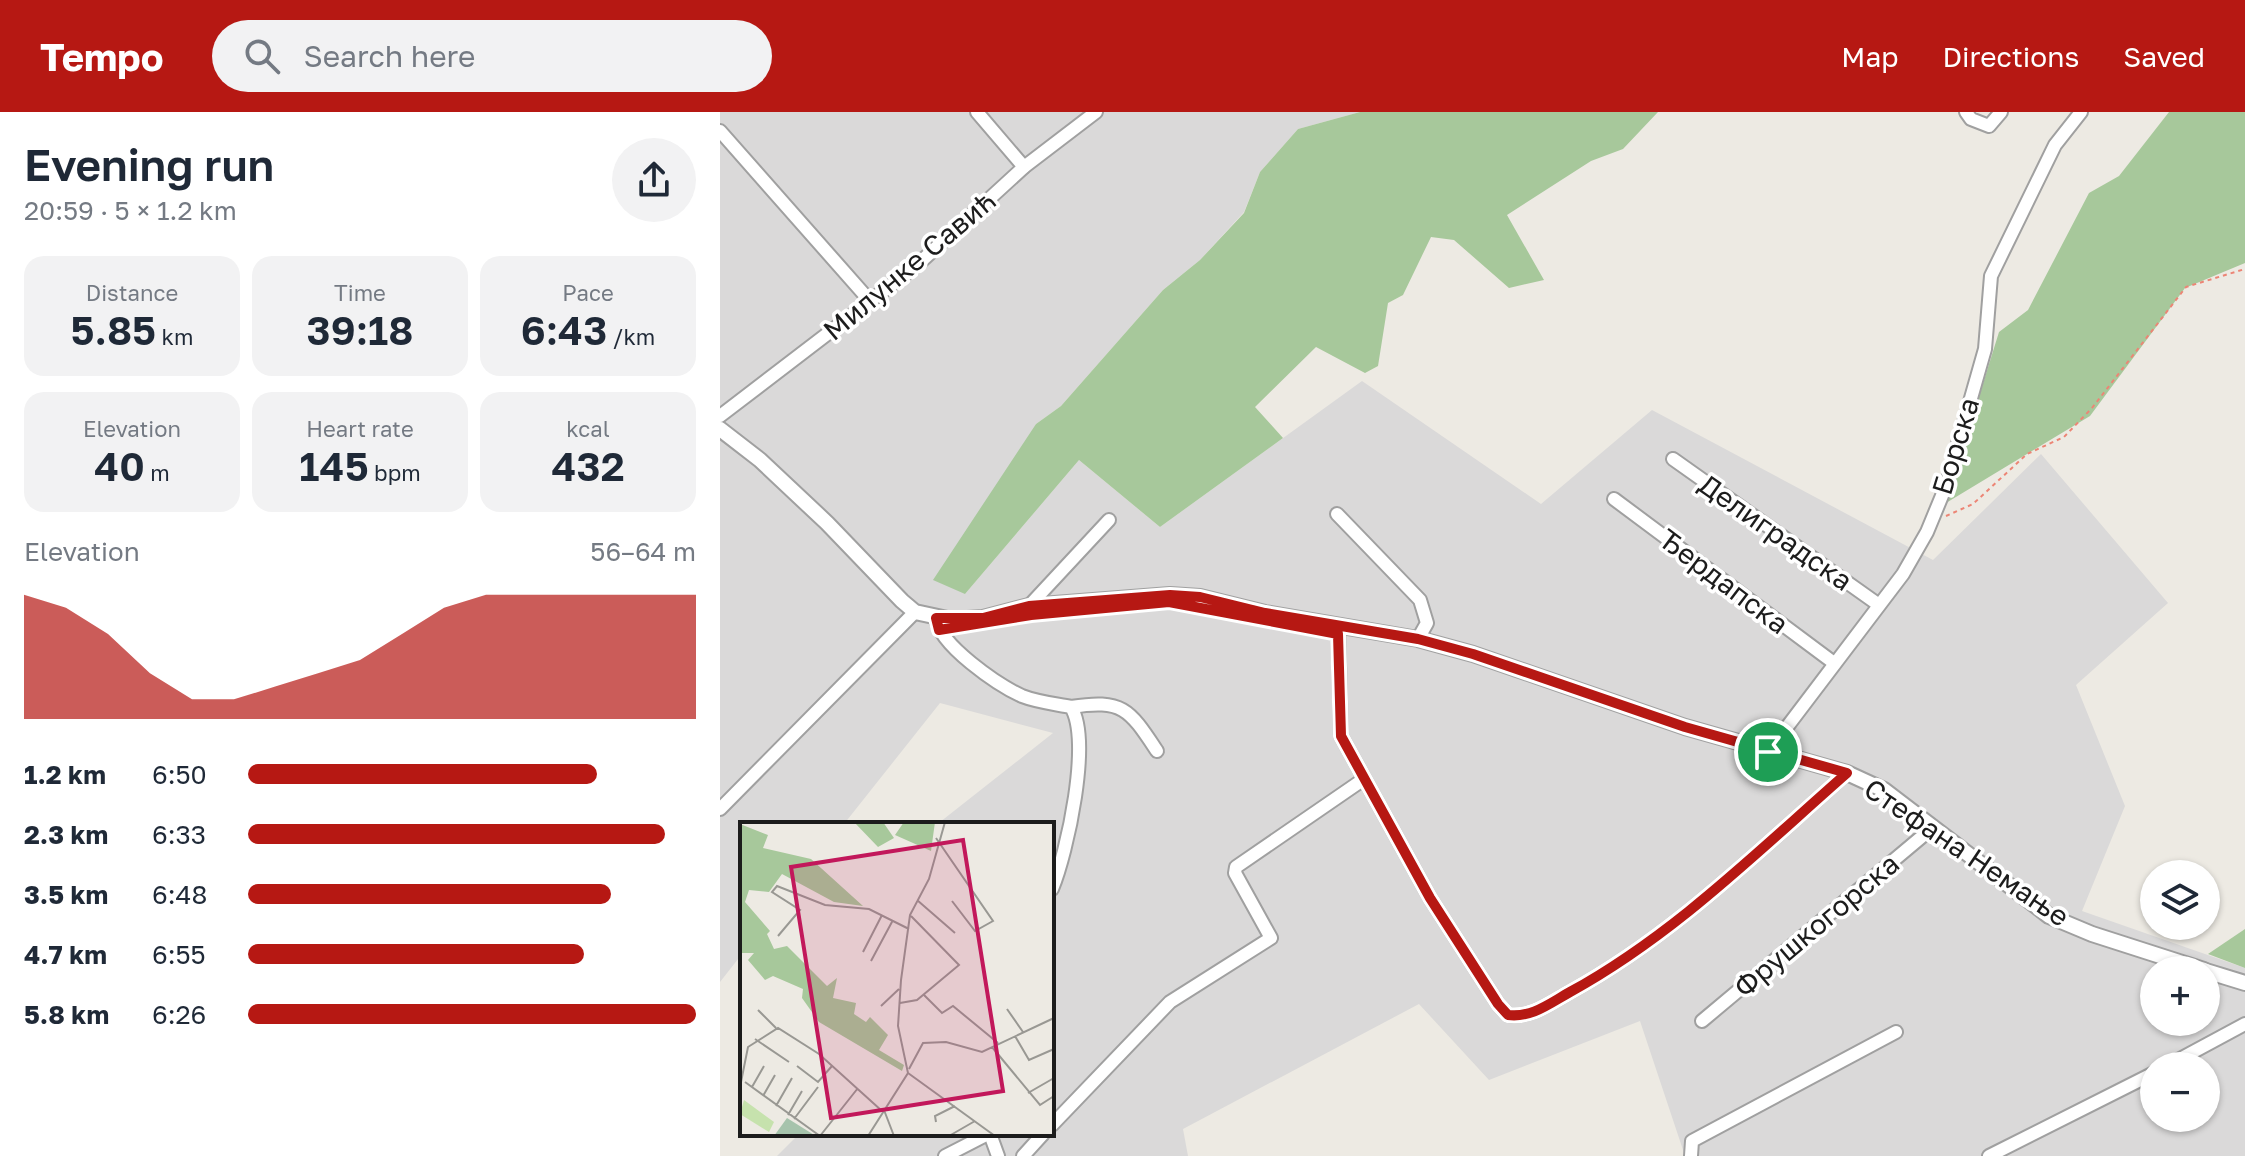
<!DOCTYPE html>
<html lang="en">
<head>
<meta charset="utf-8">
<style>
  body { margin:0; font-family:"Golos Text",sans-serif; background:#f2f2f3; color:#1f2937; height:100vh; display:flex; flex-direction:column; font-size:30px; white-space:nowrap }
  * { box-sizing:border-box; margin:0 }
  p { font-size:26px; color:#747a83 }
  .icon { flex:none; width:44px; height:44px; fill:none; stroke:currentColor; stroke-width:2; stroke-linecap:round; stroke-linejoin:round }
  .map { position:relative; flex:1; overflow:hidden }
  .sheet { display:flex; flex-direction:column; background:#fff; width:720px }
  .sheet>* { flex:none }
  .buttons { position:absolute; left:1420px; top:748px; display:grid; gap:16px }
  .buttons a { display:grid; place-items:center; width:80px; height:80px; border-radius:50%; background:#fff; box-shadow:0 2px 6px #0004; font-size:40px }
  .pin { position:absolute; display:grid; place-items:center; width:68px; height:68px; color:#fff; margin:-34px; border:4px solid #fff; border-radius:50%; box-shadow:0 2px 8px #0007 }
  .round { display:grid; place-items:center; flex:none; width:84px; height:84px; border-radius:42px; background:#f2f2f3 }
  .head { display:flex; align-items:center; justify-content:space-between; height:136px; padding:0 24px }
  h1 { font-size:44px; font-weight:600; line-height:60px }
  .figures { display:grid; grid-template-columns:repeat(3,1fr); gap:12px; height:136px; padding:8px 24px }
  .figures div { display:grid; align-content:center; border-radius:20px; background:#f2f2f3; text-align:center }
  .figures b { font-size:40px; font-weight:600 }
  .figures small { font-size:22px; font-weight:400 }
  .figures p { font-size:22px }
  .chart { height:224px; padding:16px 24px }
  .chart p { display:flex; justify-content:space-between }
  .chart svg { width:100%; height:144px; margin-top:8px; fill:#b61813; opacity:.7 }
  ul { padding:0 24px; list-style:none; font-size:26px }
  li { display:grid; grid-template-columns:128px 96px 1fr; align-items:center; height:60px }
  li i { height:20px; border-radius:10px; background:#b61813 }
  header { display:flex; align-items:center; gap:48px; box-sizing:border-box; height:112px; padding:0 40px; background:#b61813; color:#fff }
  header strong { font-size:38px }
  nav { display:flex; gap:44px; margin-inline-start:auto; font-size:28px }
  .search { width:560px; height:72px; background:#f2f2f3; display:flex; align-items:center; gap:20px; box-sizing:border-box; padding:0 28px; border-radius:44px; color:#747a83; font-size:30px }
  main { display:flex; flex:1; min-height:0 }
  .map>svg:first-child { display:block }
  .residential { fill:#dad9d9; fill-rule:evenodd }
  .forest { fill:#a7c89b }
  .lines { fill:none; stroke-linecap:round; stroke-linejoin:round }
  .minor-casing { stroke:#a0a0a0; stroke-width:16 }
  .tertiary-casing { stroke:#a0a0a0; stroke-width:18 }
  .path { stroke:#ec8575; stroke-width:2; stroke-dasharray:4 4; stroke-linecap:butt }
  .minor { stroke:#fff; stroke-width:12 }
  .tertiary { stroke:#fff; stroke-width:14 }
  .route-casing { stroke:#fff; stroke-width:16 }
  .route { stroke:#b61813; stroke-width:10 }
  .labels { text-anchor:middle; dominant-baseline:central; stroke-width:7; stroke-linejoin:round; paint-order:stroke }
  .street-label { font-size:28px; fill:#1c1c1c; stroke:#fff }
  .inset-road { fill:none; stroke:#999893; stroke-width:2 }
  .view { fill:#c2185b; fill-opacity:0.15; stroke:#c2185b; stroke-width:4 }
  .inset-edge { fill:none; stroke:#1c1c1c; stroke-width:4 }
</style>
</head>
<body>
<header>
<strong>Tempo</strong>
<div class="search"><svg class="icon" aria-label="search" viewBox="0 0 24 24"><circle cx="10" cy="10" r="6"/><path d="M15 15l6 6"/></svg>Search here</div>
<nav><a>Map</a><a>Directions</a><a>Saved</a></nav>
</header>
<main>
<section class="sheet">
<div class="head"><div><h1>Evening run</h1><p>20:59 · 5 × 1.2 km</p></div><a class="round"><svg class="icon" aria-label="share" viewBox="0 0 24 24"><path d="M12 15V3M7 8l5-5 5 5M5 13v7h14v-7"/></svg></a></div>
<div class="figures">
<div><p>Distance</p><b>5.85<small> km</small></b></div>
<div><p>Time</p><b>39:18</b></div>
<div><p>Pace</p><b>6:43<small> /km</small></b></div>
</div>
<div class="figures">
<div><p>Elevation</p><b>40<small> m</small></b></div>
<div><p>Heart rate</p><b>145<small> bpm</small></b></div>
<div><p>kcal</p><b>432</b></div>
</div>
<div class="chart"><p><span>Elevation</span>56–64 m</p>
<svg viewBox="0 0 160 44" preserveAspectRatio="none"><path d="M0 44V6L10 10L20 18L30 30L40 38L50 38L60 34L70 30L80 26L90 18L100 10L110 6L120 6L130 6L140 6L150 6L160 6V44z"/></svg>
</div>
<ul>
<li><b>1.2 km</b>6:50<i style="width:78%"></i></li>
<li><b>2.3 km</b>6:33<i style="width:93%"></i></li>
<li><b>3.5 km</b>6:48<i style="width:81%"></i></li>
<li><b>4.7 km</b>6:55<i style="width:75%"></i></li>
<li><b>5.8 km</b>6:26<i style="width:100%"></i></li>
</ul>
</section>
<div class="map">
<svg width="1525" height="1044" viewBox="0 0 1525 1044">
  <rect width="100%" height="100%" fill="#edeae3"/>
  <path class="residential" d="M0 0H640L578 17 540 60 524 100 480 148 443 178 341 294 316 312 245 482 359 348 440 415 642 269 821 392 932 298 1213 448 1321 342 1448 491 1356 573 1405 694 1362 799 1525 856V1044H965L920 909 769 968 699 892 463 1017 468 1044H57L79 1022H332V712L220 710 333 621 220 591 124 712H22V842L0 870ZM1434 858H1486V910H1434ZM1434 954H1486V1006H1434Z"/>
  <g class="forest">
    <path d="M640 0H938L903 37 871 49 787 103 824 168 789 176 734 128 711 125 683 183 668 191 658 254 645 261 596 235 535 295 563 326 440 415 359 348 245 482 213 468 316 312 341 294 443 178 480 148 524 101 540 60 578 17Z"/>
    <path d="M1449 0H1525V151L1465 176 1370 304 1226 391 1279 220 1308 198 1369 81 1399 64Z"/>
    <path d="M1525 817V856L1488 842Z"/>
  </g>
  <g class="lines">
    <defs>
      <g id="minor">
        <path d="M257 0 304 55"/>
        <path d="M1246 0 1251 7 1269 14 1281 0"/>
        <path d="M0 19 150 189"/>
        <path d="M0 304 196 154 304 55 376 0"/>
        <path d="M953 347 1159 493"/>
        <path d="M894 387 1114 551"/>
        <path d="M617 402 700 488 707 511 698 527"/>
        <path d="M309 494 389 408"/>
        <path d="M216 506C219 533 278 573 302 584 317 590 336 592 351 595 372 628 347 741 332 777"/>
        <path d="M618 515 621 624 710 786 778 892 788 903C812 906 830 891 850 880 954 823 1038 739 1127 661"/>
        <path d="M351 595C403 587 409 597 437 639"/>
        <path d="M1048 640 1183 462 1207 420 1226 374 1265 237 1271 164 1335 33 1361 0"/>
        <path d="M0 697 195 500"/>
        <path d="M982 909 1211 717"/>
        <path d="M1447 954 1525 912"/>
        <path d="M332 1013 450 890 551 826 515 761 516 755 644 667"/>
        <path d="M270 1022 278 1044"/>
        <path d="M225 1044 268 1022"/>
        <path d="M303 1044 323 1022"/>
        <path d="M971 1044 972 1029 1176 920"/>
        <path d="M1269 1044 1434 961"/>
      </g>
      <g id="tertiary">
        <path d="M0 317 40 348 107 411 182 489 195 500 232 508 263 506 309 494 450 483 480 485 545 501 698 527 753 542 965 615 1127 661 1164 678 1329 804 1372 822 1484 858"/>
        <path d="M1486 859 1525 871"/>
      </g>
    </defs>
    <use href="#minor" class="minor-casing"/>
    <use href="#tertiary" class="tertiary-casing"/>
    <path class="path" d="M1226 404 1253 392 1307 342 1344 325 1372 296 1466 175 1525 157"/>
    <use href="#minor" class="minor"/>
    <use href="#tertiary" class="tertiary"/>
  </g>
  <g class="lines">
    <defs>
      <path id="route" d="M450 483 480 485 545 501 698 527 753 542 965 615 1127 661C1038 739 954 823 850 880 830 891 812 906 788 903L778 892 710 786 621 624 618 522 449 490 311 503 219 518 216 506H263L309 494Z"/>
    </defs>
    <use href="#route" class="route-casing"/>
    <use href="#route" class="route"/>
  </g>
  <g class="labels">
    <g class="street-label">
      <text transform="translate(189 153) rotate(-40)">Милунке Савић</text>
      <text transform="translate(1235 334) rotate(-73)">Борска</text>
      <text transform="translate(1056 420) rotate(35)">Делиградска</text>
      <text transform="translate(1004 469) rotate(37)">Ђердапска</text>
      <text transform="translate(1247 740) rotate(34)">Стефана Немање</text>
      <text transform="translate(1096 813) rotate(-40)">Фрушкогорска</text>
    </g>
  </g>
  <g transform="translate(20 710)">
    <rect width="314" height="314" fill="#edeae3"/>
    <path d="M4 278 34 300 29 310 0 292Z" fill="#c6e2ad"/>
    <path d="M114 0H143L154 16 138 25ZM164 0H195L191 29 155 13ZM0 2 28 13 23 26 71 37 123 84 94 80 42 52 29 70 9 68 5 80 30 109 27 112 34 127 47 124 87 164 97 156 93 176 116 181 114 192 126 200 130 195 148 213 139 228 164 243 162 249 79 200 62 176 63 167 33 154 25 158 8 138 14 131H1Z" fill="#a7c89b"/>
    <path d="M47 296 71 311 75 314H34Z" fill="#a6c3ac"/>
    <path class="inset-road" d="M196 16 253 99 235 109 212 79M177 78 215 111M38 114 60 88 32 70 37 64 85 83 129 87 169 107M123 130 142 93M131 139 153 98M184 173 202 191 213 184 258 221M160 181 177 178 219 143 171 94M141 184 159 167M267 187 283 210M18 188 36 206M275 214 289 238 314 227M15 217 49 240M252 225 300 283 314 274M57 244 78 260 92 244M169 247 183 221 206 220 242 230 314 196M168 251 255 314M5 260 80 314M0 265 8 225 38 206 79 232 142 289M12 265 24 244M288 271 314 256M23 274 35 253M36 284 52 256M144 288 154 314M48 293 62 269M54 297 78 265M196 300 195 294 215 284M80 314 118 266M128 314 168 251 158 204 161 158 170 93 189 57 205 0M209 314 235 299"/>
    <path class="view" d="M223 18 263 269 91 296 51 45Z"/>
    <rect width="314" height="314" class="inset-edge"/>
  </g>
</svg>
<div class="buttons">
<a><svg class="icon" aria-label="layers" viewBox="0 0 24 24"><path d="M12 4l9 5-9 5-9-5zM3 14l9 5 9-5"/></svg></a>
<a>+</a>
<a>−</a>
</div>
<div class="pin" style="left:1048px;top:640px;background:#1e9e55"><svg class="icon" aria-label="arrive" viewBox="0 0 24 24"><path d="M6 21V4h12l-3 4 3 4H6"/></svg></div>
</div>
</main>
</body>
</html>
